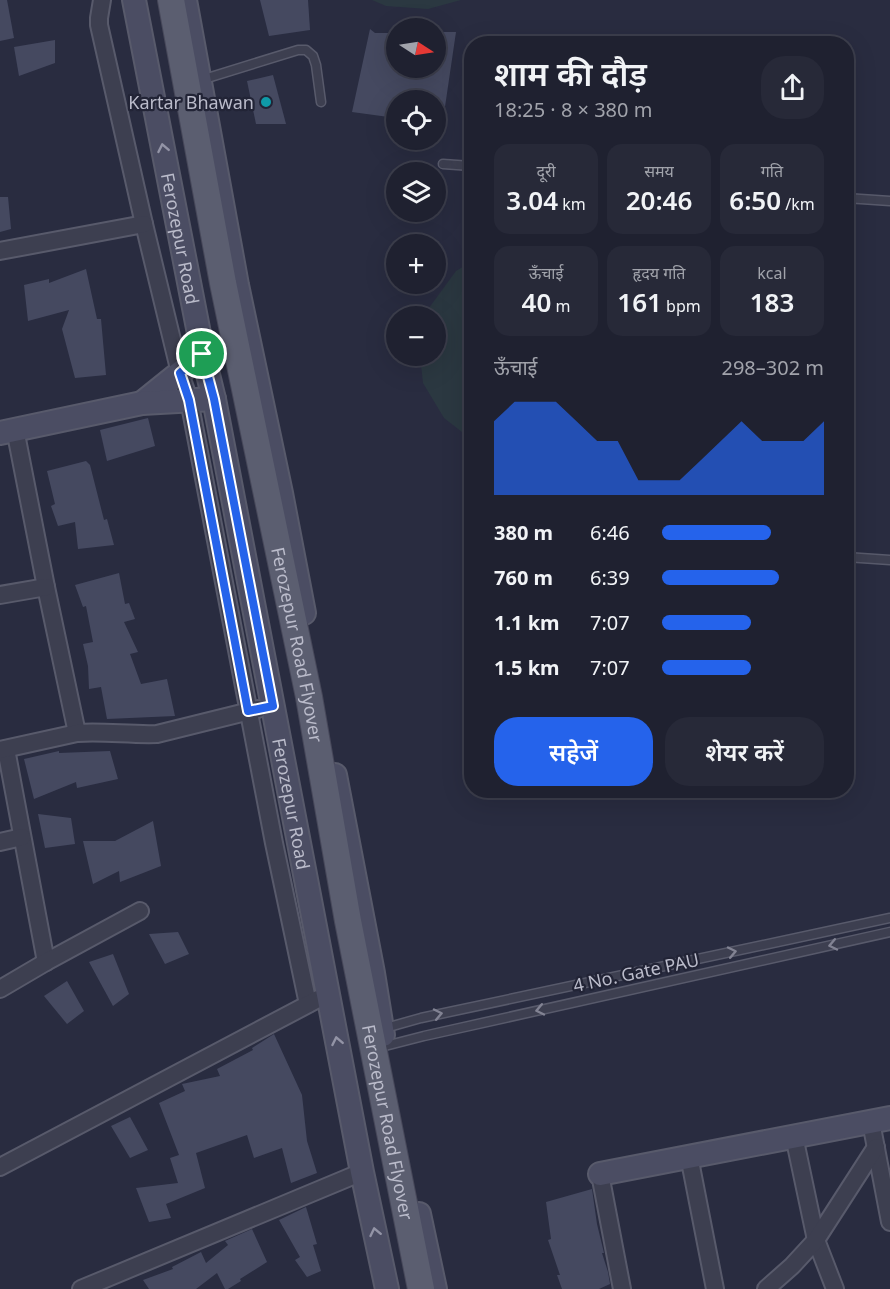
<!DOCTYPE html>
<html lang="hi">
<head>
<meta charset="utf-8">
<style>
  body { margin:0; font-family:"Noto Sans","Noto Sans Devanagari",sans-serif; background:#272938; color:#f1f3f6; height:100vh; display:flex; flex-direction:column; font-size:22px; white-space:nowrap }
  * { box-sizing:border-box; margin:0 }
  p { font-size:20px; color:#a1a3ab }
  .icon { flex:none; width:33px; height:33px; fill:none; stroke:currentColor; stroke-width:2; stroke-linecap:round; stroke-linejoin:round }
  .map { position:relative; flex:1; overflow:hidden }
  .panel { position:absolute; left:464px; top:36px; width:390px; height:762px; display:flex; flex-direction:column; background:#1f2130; border-radius:24px; box-shadow:0 6px 24px #0002,0 0 0 2px #3c3e4c }
  .panel>* { flex:none }
  .needle { width:39px; rotate:102deg }
  .tools { position:absolute; left:386px; top:18px; display:grid; gap:12px }
  .tools a { display:grid; place-items:center; width:60px; height:60px; border-radius:50%; background:#1f2130; box-shadow:0 6px 24px #0002,0 0 0 2px #3c3e4c; font-size:30px }
  .pin { position:absolute; display:grid; place-items:center; width:51px; height:51px; color:#fff; margin:-26px; border:3px solid #fff; border-radius:50%; box-shadow:0 2px 6px #0007 }
  .round { display:grid; place-items:center; flex:none; width:63px; height:63px; border-radius:24px; background:#272938 }
  .summary { display:flex; align-items:center; justify-content:space-between; height:102px; padding:0 30px }
  h1 { font-size:33px; font-weight:600; line-height:45px }
  .stats { display:grid; grid-template-columns:repeat(3,1fr); gap:9px; height:102px; padding:6px 30px }
  .stats div { display:grid; align-content:center; border-radius:15px; background:#272938; text-align:center }
  .stats b { font-size:26px; font-weight:600 }
  .stats small { font-size:16px; font-weight:400 }
  .stats p { font-size:16px }
  .chart { height:168px; padding:12px 30px }
  .chart p { display:flex; justify-content:space-between }
  .chart svg { width:100%; height:108px; margin-top:6px; fill:#2563eb; opacity:.7 }
  .action { display:flex; gap:12px; margin-top:auto; padding:12px 30px }
  .action a { flex:1; height:69px; border-radius:24px; background:#2563eb; color:#fff; font-size:24px; font-weight:600; line-height:69px; text-align:center }
  .action a+a { background:#272938; color:#f1f3f6 }
  ul { padding:0 30px; list-style:none; font-size:20px }
  li { display:grid; grid-template-columns:96px 72px 1fr; align-items:center; height:45px }
  li i { height:15px; border-radius:8px; background:#2563eb }
  .map>svg:first-child { display:block }
  .green { fill:#2b3841 }
  .building { fill:#454960 }
  .lines { fill:none; stroke-linecap:round; stroke-linejoin:round }
  .lane-casing { stroke:#585a6b; stroke-width:11 }
  .street-casing { stroke:#585a6b; stroke-width:20 }
  .secondary-casing { stroke:#585a6b; stroke-width:26 }
  .primary-casing { stroke:#47485a; stroke-width:28 }
  .lane { stroke:#3d3f50; stroke-width:8 }
  .street { stroke:#3d3f50; stroke-width:16 }
  .secondary { stroke:#4b4d63; stroke-width:22 }
  .primary { stroke:#5b5e70; stroke-width:26 }
  .oneway { stroke:#9394a6 }
  .oneway2 { stroke:#828393 }
  .route-casing { stroke:#fff; stroke-width:12 }
  .route { stroke:#2563eb; stroke-width:8 }
  .culture-dot { fill:#0f9aa8; stroke:#222436; stroke-width:2 }
  .labels { text-anchor:middle; dominant-baseline:central; stroke-width:4.5; stroke-linejoin:round; paint-order:stroke }
  .poi-label { font-size:18px; fill:#babbca; stroke:#222436; text-anchor:end }
  .street-label { font-size:18px; fill:#babbca; stroke:#222436 }
</style>
</head>
<body>
<div class="map">
<svg width="890" height="1289" viewBox="0 0 890 1289">
  <rect width="100%" height="100%" fill="#292c40"/>
  <g class="green">
    <path d="M372 0H461L428 9 386 6Z"/>
    <path d="M471 262V439L444 418 423 383 420 356H435V316H425L426 312 456 271Z"/>
  </g>
  <g class="building">
    <path d="M0 0H7L14 38 0 41Z"/>
    <path d="M260 0H308L310 30 269 36Z"/>
    <path d="M370 29 375 33H396V68H435V32H456L441 134H435V100H396V118L352 112Z"/>
    <path d="M55 40V63L19 76 14 47Z"/>
    <path d="M273 75 286 124H256L247 81Z"/>
    <path d="M0 197H8L11 229 0 232Z"/>
    <path d="M86 269 97 319H101L106 375 75 378 62 329 69 310 28 321 24 285 49 279V283Z"/>
    <path d="M148 418 155 446 107 461 100 430Z"/>
    <path d="M86 461 90 465 104 520 107 519 114 545 78 549 75 522 58 526 51 506 55 504 47 471Z"/>
    <path d="M119 573 125 604 129 603 135 619 124 622 138 652 130 654 141 684 167 679 175 716 107 719 101 687 89 689 88 666 83 644 93 642 86 606 83 607 75 585Z"/>
    <path d="M59 751V753L110 751 118 779 77 788 76 782 34 799 24 759Z"/>
    <path d="M38 814 71 818 75 844 45 848Z"/>
    <path d="M153 821 161 866 120 882 119 871 93 884 83 841H115Z"/>
    <path d="M178 932 189 954 165 964 149 934Z"/>
    <path d="M113 954 129 994 113 1006 89 962Z"/>
    <path d="M67 981 84 1011 67 1024 44 996Z"/>
    <path d="M274 1034 302 1095 307 1141 317 1173 291 1183 282 1148 254 1158 247 1135 196 1153 205 1188 166 1204 171 1218 149 1222 136 1188 178 1183 170 1158 179 1155 159 1103 185 1091 182 1084 220 1076 217 1069 253 1050 252 1048Z"/>
    <path d="M130 1117 148 1150 130 1158 111 1126Z"/>
    <path d="M592 1189 597 1224 604 1253H602L608 1272 610 1284 599 1289H562L557 1275H560L548 1240 551 1239 546 1202Z"/>
    <path d="M306 1207 317 1244 313 1245 321 1271 307 1277 295 1260 300 1257 279 1220Z"/>
    <path d="M252 1229 267 1262 240 1279 241 1281 228 1289H225L217 1273 196 1289H149L143 1280 173 1269 172 1267 201 1252 206 1263 228 1245 225 1241Z"/>
  </g>
  <g class="lines">
    <defs>
      <g id="lane">
        <path d="M201 80 298 50H306L313 56 316 65 321 102"/>
        <path d="M443 164 471 166"/>
        <path d="M846 198 890 201"/>
        <path d="M846 557 890 560"/>
        <path d="M382 1029 421 1018 890 918"/>
        <path d="M385 1046 424 1036 890 932"/>
      </g>
      <g id="street">
        <path d="M102 0 99 18V25L144 224 180 373 189 400 274 843 308 1004"/>
        <path d="M0 251 144 224"/>
        <path d="M15 429 46 587 77 733"/>
        <path d="M0 595 46 587"/>
        <path d="M6 749 46 962"/>
        <path d="M0 750 77 733C103 731 130 735 157 734L258 709"/>
        <path d="M0 842 22 837"/>
        <path d="M0 989 46 962 140 911"/>
        <path d="M871 1122 890 1222"/>
        <path d="M794 1136 816 1240 835 1289"/>
        <path d="M689 1156 715 1289"/>
        <path d="M0 1167 318 999"/>
        <path d="M600 1174 622 1289"/>
        <path d="M81 1289 362 1172"/>
        <path d="M766 1289 792 1266 816 1240 876 1147"/>
      </g>
      <g id="secondary">
        <path id="s1" d="M134 0 203 354 214 399 362 1172 387 1289"/>
        <path d="M185 0 237 285 281 493 304 613"/>
        <path d="M142 403 203 354"/>
        <path d="M0 433 142 403 214 399"/>
        <path d="M335 775 373 973 383 1035"/>
        <path d="M600 1174 890 1118"/>
        <path d="M419 1214 435 1289"/>
      </g>
      <g id="primary">
        <path id="s2" d="M171 0 223 283 309 697 348 921 421 1289"/>
      </g>
    </defs>
    <use href="#lane" class="lane-casing"/>
    <use href="#street" class="street-casing"/>
    <use href="#secondary" class="secondary-casing"/>
    <use href="#primary" class="primary-casing"/>
    <use href="#lane" class="lane"/>
    <use href="#street" class="street"/>
    <use href="#secondary" class="secondary"/>
    <use href="#primary" class="primary"/>
  </g>
  <defs><path id="oneway-chevron" d="M-2-3.5L2.5 0L-2 3.5" fill="none" stroke-width="1.6" stroke-linecap="round" stroke-linejoin="round" transform="scale(1.5)"/></defs>
  <g class="oneway">
    <use href="#oneway-chevron" transform="translate(163 148) rotate(-101)"/>
    <use href="#oneway-chevron" transform="translate(337 1041) rotate(-101)"/>
    <use href="#oneway-chevron" transform="translate(375 1232) rotate(-102)"/>
  </g>
  <g class="oneway2">
    <use href="#oneway-chevron" transform="translate(833 945) rotate(168)"/>
    <use href="#oneway-chevron" transform="translate(732 952) rotate(-12)"/>
    <use href="#oneway-chevron" transform="translate(540 1010) rotate(168)"/>
    <use href="#oneway-chevron" transform="translate(438 1014) rotate(-12)"/>
  </g>
  <g class="lines">
    <defs>
      <path id="route" d="M202 354 214 399 273 706 248 711 189 400 180 373Z"/>
    </defs>
    <use href="#route" class="route-casing"/>
    <use href="#route" class="route"/>
  </g>
  <circle class="culture-dot" cx="266" cy="102" r="6"/>
  <g class="labels">
    <g class="poi-label">
      <text x="254" y="102">Kartar Bhawan</text>
    </g>
    <g class="street-label">
      <text stroke="none"><textPath href="#s1" startOffset="243">Ferozepur Road</textPath></text>
      <text stroke="none"><textPath href="#s2" startOffset="657">Ferozepur Road Flyover</textPath></text>
      <text stroke="none"><textPath href="#s1" startOffset="819">Ferozepur Road</textPath></text>
      <text transform="translate(636 972) rotate(-12)">4 No. Gate PAU</text>
      <text stroke="none"><textPath href="#s2" startOffset="1143">Ferozepur Road Flyover</textPath></text>
    </g>
  </g>
</svg>
<div class="tools">
<a><svg class="needle" viewBox="-14 -14 28 28"><path d="M0-13l5 13h-10z" fill="#e53935"/><path d="M0 13l5-13h-10z" fill="#a1a3ab"/></svg></a>
<a><svg class="icon" aria-label="locate" viewBox="0 0 24 24"><circle cx="12" cy="12" r="6"/><path d="M12 2v4M12 18v4M2 12h4M18 12h4"/></svg></a>
<a><svg class="icon" aria-label="layers" viewBox="0 0 24 24"><path d="M12 4l9 5-9 5-9-5zM3 14l9 5 9-5"/></svg></a>
<a>+</a>
<a>−</a>
</div>
<div class="pin" style="left:202px;top:354px;background:#1e9e55"><svg class="icon" aria-label="arrive" viewBox="0 0 24 24"><path d="M6 21V4h12l-3 4 3 4H6"/></svg></div>
<section class="panel">
<div class="summary"><div><h1>शाम की दौड़</h1><p>18:25 · 8 × 380 m</p></div><a class="round"><svg class="icon" aria-label="share" viewBox="0 0 24 24"><path d="M12 15V3M7 8l5-5 5 5M5 13v7h14v-7"/></svg></a></div>
<div class="stats">
<div><p>दूरी</p><b>3.04<small> km</small></b></div>
<div><p>समय</p><b>20:46</b></div>
<div><p>गति</p><b>6:50<small> /km</small></b></div>
</div>
<div class="stats">
<div><p>ऊँचाई</p><b>40<small> m</small></b></div>
<div><p>हृदय गति</p><b>161<small> bpm</small></b></div>
<div><p>kcal</p><b>183</b></div>
</div>
<div class="chart"><p><span>ऊँचाई</span>298–302 m</p>
<svg viewBox="0 0 160 44" preserveAspectRatio="none"><path d="M0 44V14L10 6L20 6L30 6L40 14L50 22L60 22L70 38L80 38L90 38L100 30L110 22L120 14L130 22L140 22L150 22L160 14V44z"/></svg>
</div>
<ul>
<li><b>380 m</b>6:46<i style="width:67%"></i></li>
<li><b>760 m</b>6:39<i style="width:72%"></i></li>
<li><b>1.1 km</b>7:07<i style="width:55%"></i></li>
<li><b>1.5 km</b>7:07<i style="width:55%"></i></li>
</ul>
<div class="action"><a>सहेजें</a><a>शेयर करें</a></div>
</section>
</div>
</body>
</html>
